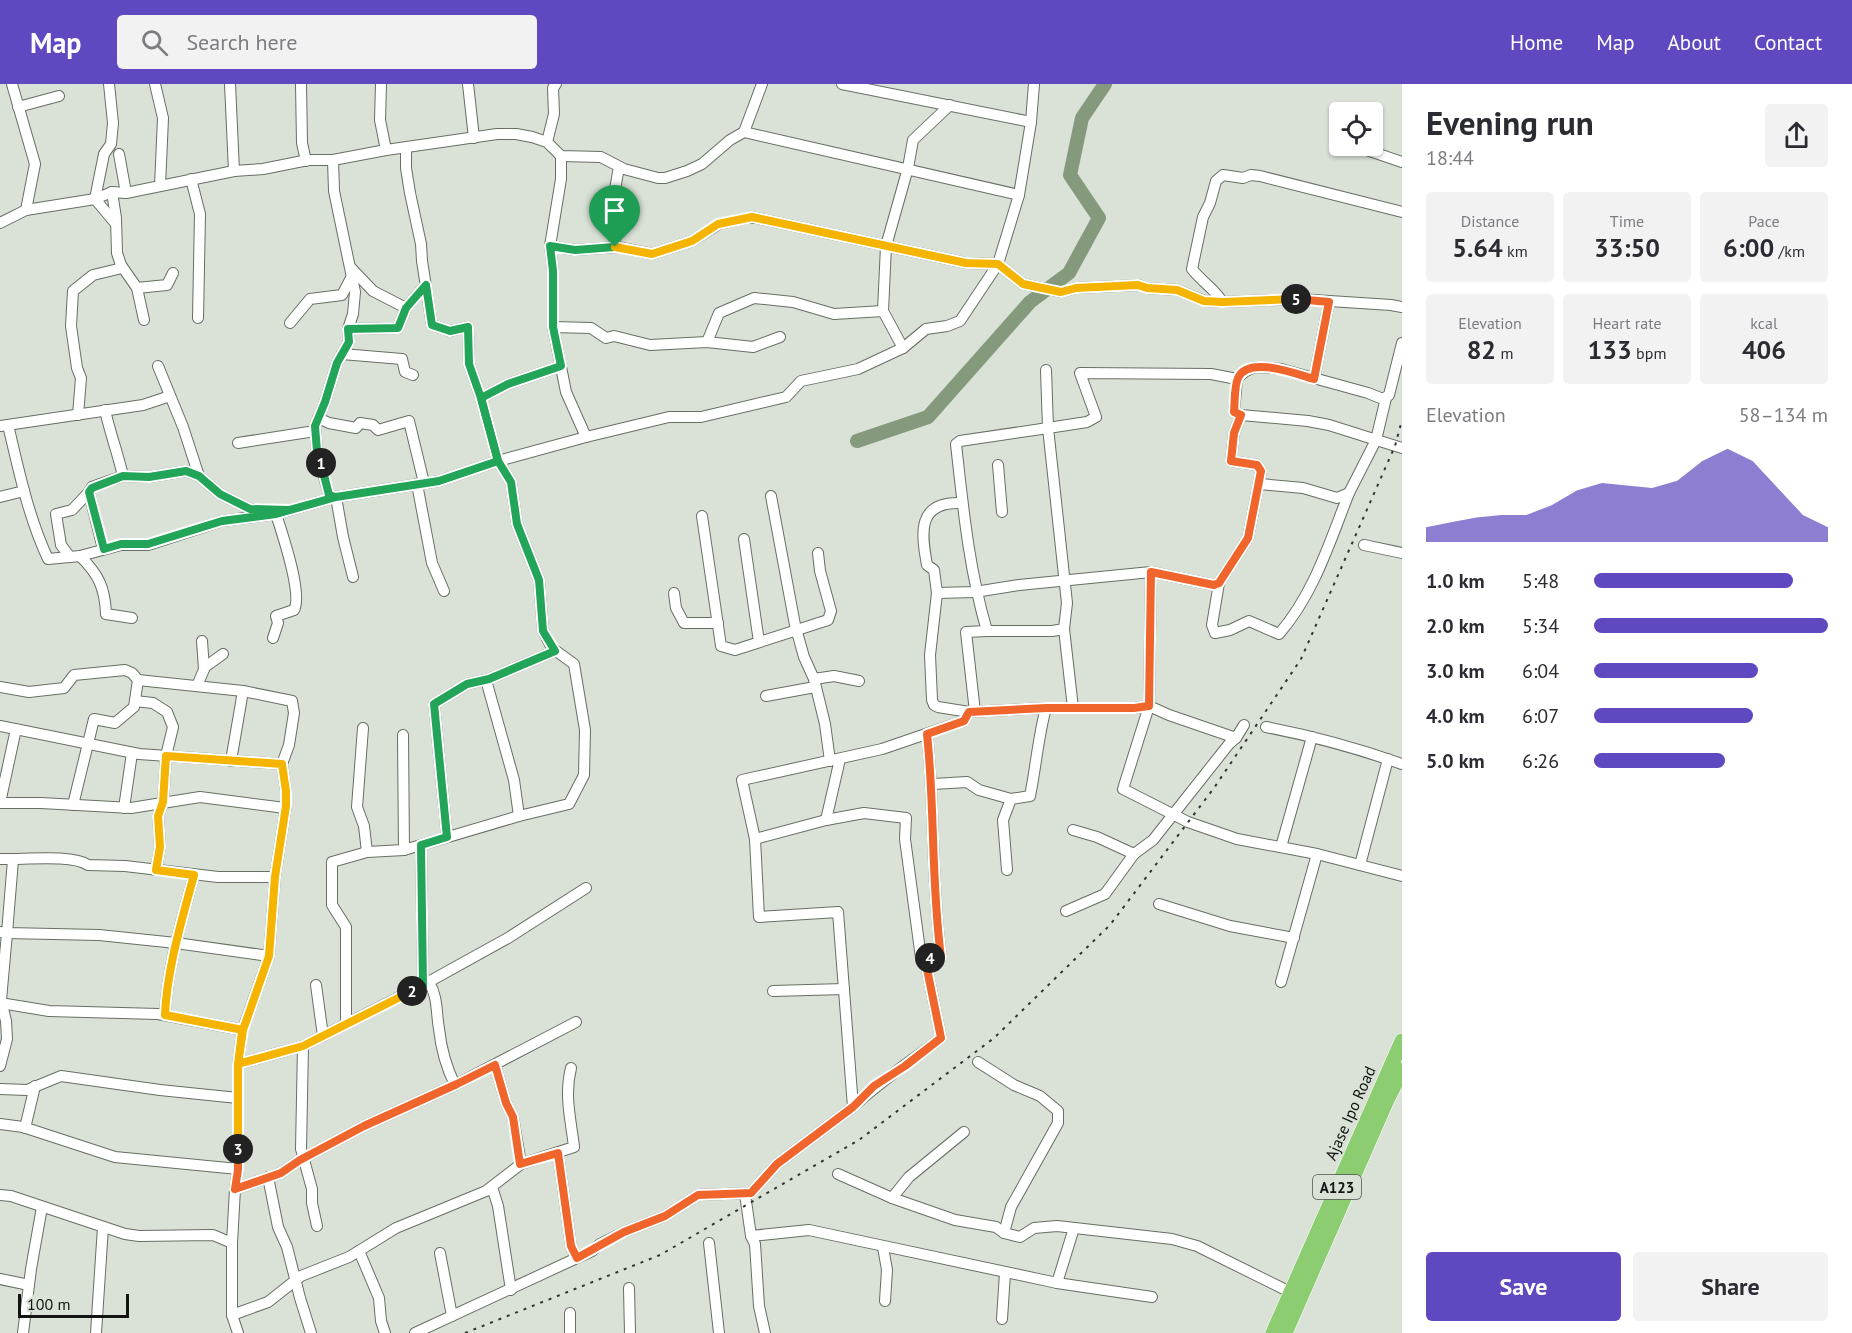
<!DOCTYPE html>
<html lang="en">
<head>
<meta charset="utf-8">
<style>
  body { margin:0; font-family:"PT Sans",sans-serif; background:#f2f2f3; color:#2b2b33; height:100vh; display:flex; flex-direction:column; font-size:22px; white-space:nowrap }
  * { box-sizing:border-box; margin:0 }
  p { font-size:20px; color:#7c7c81 }
  .icon { flex:none; width:33px; height:33px; fill:none; stroke:currentColor; stroke-width:2; stroke-linecap:round; stroke-linejoin:round }
  .map { position:relative; flex:1; overflow:hidden }
  .sheet { display:flex; flex-direction:column; background:#fff; width:450px }
  .sheet>* { flex:none }
  .fabs { position:absolute; left:1329px; top:18px; display:grid; gap:12px }
  .fabs a { display:grid; place-items:center; width:54px; height:54px; border-radius:6px; background:#fff; box-shadow:0 2px 4px #0004; font-size:30px }
  .scale { position:absolute; left:18px; bottom:15px; width:111px; box-sizing:border-box; padding-left:6px; border:3px solid #121511; border-top:0; font-size:16px; line-height:21px; white-space:nowrap; color:#121511; -webkit-text-stroke:4px #dae2d7; paint-order:stroke }
  .pin { position:absolute; display:grid; place-items:center; width:51px; height:51px; color:#fff; margin:-62px -26px; border-radius:50% 50% 50% 0; rotate:-45deg; box-shadow:0 0 6px #0007 }
  .pin .icon { rotate:45deg }
  .km { position:absolute; width:30px; height:30px; margin:-15px; border-radius:50%; background:#222; color:#fff; font-size:16px; line-height:30px; text-align:center }
  .round { display:grid; place-items:center; flex:none; width:63px; height:63px; border-radius:6px; background:#f2f2f3 }
  .overview { display:flex; align-items:center; justify-content:space-between; height:102px; padding:0 24px }
  h1 { font-size:33px; font-weight:600; line-height:45px }
  .figures { display:grid; grid-template-columns:repeat(3,1fr); gap:9px; height:102px; padding:6px 24px }
  .figures div { display:grid; align-content:center; border-radius:6px; background:#f2f2f3; text-align:center }
  .figures b { font-size:26px; font-weight:600 }
  .figures small { font-size:16px; font-weight:400 }
  .figures p { font-size:16px }
  .chart { height:168px; padding:12px 24px }
  .chart p { display:flex; justify-content:space-between }
  .chart svg { width:100%; height:108px; margin-top:6px; fill:#5f48c0; opacity:.7 }
  .primary-button { display:flex; gap:12px; margin-top:auto; padding:12px 24px }
  .primary-button a { flex:1; height:69px; border-radius:6px; background:#5f48c0; color:#fff; font-size:24px; font-weight:600; line-height:69px; text-align:center }
  .primary-button a+a { background:#f2f2f3; color:#2b2b33 }
  ul { padding:0 24px; list-style:none; font-size:20px }
  li { display:grid; grid-template-columns:96px 72px 1fr; align-items:center; height:45px }
  li i { height:15px; border-radius:8px; background:#5f48c0 }
  header { display:flex; align-items:center; gap:36px; box-sizing:border-box; height:84px; padding:0 30px; background:#5f48c0; color:#fff }
  header strong { font-size:28px }
  nav { display:flex; gap:33px; margin-inline-start:auto; font-size:21px }
  .search { width:420px; height:54px; background:#f2f2f3; display:flex; align-items:center; gap:15px; box-sizing:border-box; padding:0 21px; border-radius:6px; color:#7c7c81; font-size:22px }
  main { display:flex; flex:1; min-height:0 }
  .map>svg:first-child { display:block }
  .lines { fill:none; stroke-linecap:round; stroke-linejoin:round }
  .river { stroke:#859a7c; stroke-width:14 }
  .minor-casing { stroke:#676f64; stroke-width:12 }
  .highway-casing { stroke:#fff; stroke-width:16 }
  .minor { stroke:#fff; stroke-width:10 }
  .highway { stroke:#8dcd71; stroke-width:15 }
  .rail { stroke:#313530; stroke-width:2; stroke-dasharray:3 6; stroke-linecap:butt }
  .split-1-casing { stroke:#fff; stroke-width:12 }
  .split-2-casing { stroke:#fff; stroke-width:12 }
  .split-3-casing { stroke:#fff; stroke-width:12 }
  .split-4-casing { stroke:#fff; stroke-width:12 }
  .split-5-casing { stroke:#fff; stroke-width:12 }
  .split-6-casing { stroke:#fff; stroke-width:12 }
  .split-1 { stroke:#22a559; stroke-width:8 }
  .split-2 { stroke:#22a559; stroke-width:8 }
  .split-3 { stroke:#f5b400; stroke-width:8 }
  .split-4 { stroke:#f0652b; stroke-width:8 }
  .split-5 { stroke:#f0652b; stroke-width:8 }
  .split-6 { stroke:#f5b400; stroke-width:8 }
  .labels { text-anchor:middle; dominant-baseline:central; stroke-width:4.5; stroke-linejoin:round; paint-order:stroke }
  .shield { fill:#dae2d7; stroke:#4e524c; stroke-width:1.5 }
  .shield-label { font-size:15px; font-weight:bold; fill:#121511 }
  .street-label { font-size:16px; fill:#121511; stroke:#dae2d7 }
</style>
</head>
<body>
<header>
<strong>Map</strong>
<div class="search"><svg class="icon" aria-label="search" viewBox="0 0 24 24"><circle cx="10" cy="10" r="6"/><path d="M15 15l6 6"/></svg>Search here</div>
<nav><a>Home</a><a>Map</a><a>About</a><a>Contact</a></nav>
</header>
<main>
<div class="map">
<svg width="1402" height="1249" viewBox="0 0 1402 1249">
  <rect width="100%" height="100%" fill="#dae2d7"/>
  <g class="lines">
    <path class="river" d="M857 357 928 333 1030 218 1069 189 1099 134 1070 91 1082 34 1105 0"/>
    <defs>
      <g id="minor">
        <path d="M12 0 35 80 26 126"/>
        <path d="M109 0 113 39 111 60 104 70 95 115 116 140"/>
        <path d="M155 0 163 34 160 102"/>
        <path d="M230 0 234 87"/>
        <path d="M301 0 302 59 306 77"/>
        <path d="M381 0 380 36 386 66"/>
        <path d="M468 0 474 54"/>
        <path d="M842 0 1031 38"/>
        <path d="M18 23 59 12"/>
        <path d="M744 48 1019 111"/>
        <path d="M547 58 554 30 553 4 556 0"/>
        <path d="M1355 62 1402 78"/>
        <path d="M119 70 126 109"/>
        <path d="M561 72V95L550 162 553 187V243L566 308 586 353 669 333H701L786 313 801 297 858 285 903 264 926 245 947 242 960 237 998 180 1019 111 1031 38 1034 0"/>
        <path d="M333 76 334 107 355 208 353 230 348 245 349 258 337 279 325 318 315 342 317 367 329 411 336 413 343 453 353 493"/>
        <path d="M191 95 200 130 198 234"/>
        <path d="M112 108 116 134 117 169 121 181 137 204 144 236"/>
        <path d="M0 139 26 126 95 115 112 108 126 109 234 87 263 85 308 76H333L386 66 497 50H516L532 53 547 58 561 72 601 73 624 85 658 94H665L687 87 702 80 730 56 744 48 762 0"/>
        <path d="M550 162 575 166 617 163 652 170 692 157 719 140 752 133 966 179 998 180 1023 200 1061 208 1076 204 1139 201 1147 204 1177 206 1205 217 1222 218 1299 215 1391 221 1402 223"/>
        <path d="M615 163 612 122 619 83"/>
        <path d="M351 184 373 207 406 224"/>
        <path d="M137 204 167 201 173 189"/>
        <path d="M1222 218C1219 209 1200 196 1192 185L1203 133 1210 119 1216 97 1223 91 1243 94 1251 91 1260 92 1402 128"/>
        <path d="M290 239 310 215 342 211 352 192"/>
        <path d="M553 243 591 244 606 254 614 252 650 261 707 258 753 263 780 253"/>
        <path d="M348 245 398 244 406 224 425 202"/>
        <path d="M707 258 719 229 754 214 793 218 834 230 883 227"/>
        <path d="M903 264 883 227 886 162 908 84 913 56 950 21"/>
        <path d="M342 270 402 275 405 288 413 291"/>
        <path d="M158 282 183 343 199 392 220 410 250 425 268 426"/>
        <path d="M1046 286 1048 344 1087 338 1096 333 1080 289 1211 290 1237 295C1251 279 1262 283 1281 285L1368 309 1383 315 1389 311 1402 259"/>
        <path d="M1237 295 1234 328 1241 331"/>
        <path d="M1314 295 1329 218"/>
        <path d="M481 314 508 300 561 282"/>
        <path d="M105 326C110 349 118 370 123 392"/>
        <path d="M78 331 81 294 77 284 71 242 73 207 93 191 118 185 121 181"/>
        <path d="M318 334 329 339 356 344 360 339 373 341 378 346 409 337 424 399"/>
        <path d="M8 341C19 387 28 432 48 475L80 472 121 461H148L222 437 276 430"/>
        <path d="M0 342 143 321 170 312"/>
        <path d="M238 359 315 347"/>
        <path d="M998 381 1002 428"/>
        <path d="M417 400 432 479 444 507"/>
        <path d="M1260 400 1303 404 1337 414 1349 409 1376 356 1386 314"/>
        <path d="M771 412 795 541 804 573 814 595 825 640 830 677"/>
        <path d="M0 413 24 407"/>
        <path d="M962 419C917 417 921 448 927 481L934 486 937 509 930 571 932 616 934 621 938 623 969 628"/>
        <path d="M702 432 721 562 735 566 828 536 831 527 820 487 818 469"/>
        <path d="M744 455 759 558"/>
        <path d="M1364 461 1402 469"/>
        <path d="M103 465 89 408 92 403 123 392 149 393 186 387 199 392"/>
        <path d="M80 472C98 490 105 503 106 530L132 534"/>
        <path d="M70 473 61 461 56 430 72 426 89 408"/>
        <path d="M1151 488 1149 622 1123 705 1188 738 1237 755 1317 770 1402 792"/>
        <path d="M1219 499 1212 541 1215 549 1230 546 1249 537 1279 550C1314 510 1330 457 1349 409"/>
        <path d="M674 509 676 524 684 539H718"/>
        <path d="M937 509 975 508 1019 501 1151 488 1214 501 1219 499 1248 454 1261 387 1257 381 1231 377 1234 349 1241 331 1308 337 1329 341 1402 364"/>
        <path d="M1064 545 1052 547H987C969 486 963 423 956 360L960 357 1048 344 1067 519 1064 545 1073 624"/>
        <path d="M273 554 278 539 276 532 294 526C303 510 282 449 276 430L336 413 439 397 498 377 586 353"/>
        <path d="M202 557 204 585"/>
        <path d="M814 595 834 592 859 597"/>
        <path d="M138 596 243 607 292 617 294 629 289 661 282 680 286 707V722L275 793 269 872 242 948 238 980V1085L235 1105 232 1159V1231L238 1249"/>
        <path d="M486 596 514 696 519 732"/>
        <path d="M197 602 205 583 223 570"/>
        <path d="M0 603 29 608 64 604 74 591 125 586 132 589 138 596 134 623 115 639 94 635 73 721"/>
        <path d="M766 612 815 603"/>
        <path d="M135 617 153 619 167 628 173 643 166 672 163 718 158 732 160 763 156 786"/>
        <path d="M975 628 966 548 987 547"/>
        <path d="M0 642 139 670 282 680"/>
        <path d="M1266 643C1313 652 1357 664 1402 680"/>
        <path d="M363 644 357 723 364 742 367 768"/>
        <path d="M403 651 404 766"/>
        <path d="M1236 654 1244 641"/>
        <path d="M231 677 243 607"/>
        <path d="M933 700 967 698 979 706 1011 715"/>
        <path d="M0 719H41L131 724 200 713 285 724"/>
        <path d="M0 719 16 645"/>
        <path d="M124 724 132 669"/>
        <path d="M826 736 840 675"/>
        <path d="M447 753 434 620 467 600 489 595 555 567"/>
        <path d="M755 755 742 696 882 665 964 637 969 628 1046 624H1134L1149 622 1169 631 1236 654 1229 660 1153 756 1134 770 1097 753 1073 746"/>
        <path d="M421 761 423 901"/>
        <path d="M1281 763 1312 653"/>
        <path d="M0 775C21 776 72 770 88 781L125 782 218 793H275"/>
        <path d="M13 776 7 849 99 851 176 859 269 872"/>
        <path d="M1360 781 1388 675"/>
        <path d="M1007 786 1003 736 1011 715 1030 712C1036 683 1038 653 1046 624"/>
        <path d="M1159 820 1230 842 1294 854"/>
        <path d="M1066 827 1105 810 1134 770"/>
        <path d="M921 874 941 873C931 799 935 724 927 650"/>
        <path d="M429 898C438 913 436 928 439 945 441 963 447 985 455 1001"/>
        <path d="M1281 898 1317 770"/>
        <path d="M316 901 323 952"/>
        <path d="M773 907 844 905"/>
        <path d="M0 919 49 927 158 930 243 946"/>
        <path d="M165 931C167 883 182 836 194 791"/>
        <path d="M346 940V843L332 821V778L367 768 404 766 519 732 569 720 584 691 585 646 574 580 552 564 543 547 539 496 517 440 511 398 498 377 481 314 469 280 468 243 450 247 432 241 422 177 421 160 410 109 406 84V64"/>
        <path d="M303 962 301 1065 312 1105V1119L317 1142"/>
        <path d="M978 978 1014 1001 1040 1012 1058 1027V1039L1011 1123 1004 1149"/>
        <path d="M238 980 303 962 423 901 508 854 586 804"/>
        <path d="M495 981 506 1019 513 1033 521 1080"/>
        <path d="M0 982 7 955 6 937 1 916 7 849 0 848"/>
        <path d="M0 1005 27 1006 61 992 160 1006 238 1014"/>
        <path d="M0 1040 23 1043 115 1073 238 1085"/>
        <path d="M25 1044 35 1002"/>
        <path d="M558 1069 571 1162 577 1174"/>
        <path d="M838 1090 892 1114 955 1136 996 1143 1004 1149 1020 1153 1034 1144 1057 1142 1172 1155 1197 1162 1290 1208"/>
        <path d="M268 1093 278 1143 287 1163 300 1214 311 1249"/>
        <path d="M492 1103 498 1122 511 1206"/>
        <path d="M235 1105 281 1089 300 1076 364 1042 457 1000 576 938"/>
        <path d="M745 1110 751 1152 755 1160 759 1222 765 1249"/>
        <path d="M0 1111 11 1112 125 1150 139 1152 213 1151 232 1159"/>
        <path d="M892 1114 909 1093 964 1048"/>
        <path d="M751 1152 809 1146 1057 1199 1074 1144"/>
        <path d="M709 1159 719 1249"/>
        <path d="M883 1163 887 1186 885 1217"/>
        <path d="M359 1167 379 1214 381 1237 385 1249"/>
        <path d="M440 1169 452 1232"/>
        <path d="M0 1195 29 1201"/>
        <path d="M1057 1199 1152 1213"/>
        <path d="M629 1204 630 1249"/>
        <path d="M570 1229V1249"/>
        <path d="M232 1231 268 1218 301 1192 349 1173 396 1144 486 1107 521 1080 574 1063C571 1036 564 1012 571 984"/>
        <path d="M1002 1235 1005 1189"/>
        <path d="M23 1249 31 1185 42 1123"/>
        <path d="M96 1249 103 1143"/>
        <path d="M415 1249 592 1167 600 1160 624 1148 665 1132 698 1111 751 1109 777 1080 853 1023 838 828 759 833 755 755 826 736 864 729 906 734 905 755 921 874 926 880 941 954C912 977 880 997 853 1023"/>
      </g>
      <g id="highway">
        <path d="M1273 1249 1402 957"/>
        <path d="M1285 1249 1386 1018 1402 986"/>
      </g>
    </defs>
    <use href="#minor" class="minor-casing"/>
    <use href="#highway" class="highway-casing"/>
    <use href="#minor" class="minor"/>
    <use href="#highway" class="highway"/>
    <path class="rail" d="M465 1249 660 1171 859 1056 994 954 1110 841 1214 704 1301 575 1395 362 1402 336"/>
  </g>
  <g class="lines">
    <defs>
      <path id="split-1" d="M321 379 329 411 336 413 276 430 222 437 148 460H121L104 465 89 408 92 404 123 392 149 393 186 387 199 392 220 410 250 425 289 426 336 413 439 397 498 377 481 314 508 300 561 282 553 243V187L550 162 575 166 615 163"/>
      <path id="split-2" d="M321 379 317 367 315 342 325 318 337 279 349 258 348 245 398 244 406 224 426 201 432 241 450 247 468 243 469 280 481 314 498 377 511 398 517 440 539 496 543 547 555 567 489 595 467 600 434 620 447 753 421 761 423 902 412 907"/>
      <path id="split-3" d="M238 1065V980L242 948 243 946 269 872 275 793 286 722V707L282 680 166 672 163 718 158 732 160 763 156 786 194 791C182 836 167 884 165 931L243 946 238 980 303 962 412 907"/>
      <path id="split-4" d="M238 1065V1086L235 1105 281 1089 300 1076 364 1042 457 1000 495 981 506 1019 513 1033 520 1080 558 1069 571 1162 577 1174 624 1148 665 1132 698 1111 751 1109 777 1080 853 1023 874 1002 905 982 941 954 926 880 921 874H930"/>
      <path id="split-5" d="M930 874 941 873C931 799 935 724 927 650L964 637 969 628 1046 624H1134L1149 622 1151 488 1214 501 1219 499 1248 454 1261 387 1257 381 1231 377 1234 349 1241 331 1234 328C1235 318 1234 303 1238 294 1248 271 1296 290 1314 295L1329 218 1296 215"/>
      <path id="split-6" d="M615 163 652 170 692 157 718 140 752 133 966 179 998 180 1023 200 1061 208 1076 204 1138 201 1147 204 1177 206 1204 217 1222 218 1296 215"/>
    </defs>
    <use href="#split-1" class="split-1-casing"/>
    <use href="#split-2" class="split-2-casing"/>
    <use href="#split-3" class="split-3-casing"/>
    <use href="#split-4" class="split-4-casing"/>
    <use href="#split-5" class="split-5-casing"/>
    <use href="#split-6" class="split-6-casing"/>
    <use href="#split-1" class="split-1"/>
    <use href="#split-2" class="split-2"/>
    <use href="#split-3" class="split-3"/>
    <use href="#split-4" class="split-4"/>
    <use href="#split-5" class="split-5"/>
    <use href="#split-6" class="split-6"/>
  </g>
  <g class="labels">
    <rect class="shield" x="1313" y="1091" width="48" height="24" rx="4.5"/>
    <g class="shield-label">
      <text x="1337" y="1103">A123</text>
    </g>
    <g class="street-label">
      <text transform="translate(1350 1029) rotate(-66)">Ajase Ipo Road</text>
    </g>
  </g>
</svg>
<div class="fabs">
<a><svg class="icon" aria-label="locate" viewBox="0 0 24 24"><circle cx="12" cy="12" r="6"/><path d="M12 2v4M12 18v4M2 12h4M18 12h4"/></svg></a>
</div>
<div class="scale">100 m</div>
<div class="pin" style="left:615px;top:163px;background:#1e9e55"><svg class="icon" aria-label="arrive" viewBox="0 0 24 24"><path d="M6 21V4h12l-3 4 3 4H6"/></svg></div>
<b class="km" style="left:321px;top:379px">1</b>
<b class="km" style="left:412px;top:907px">2</b>
<b class="km" style="left:238px;top:1065px">3</b>
<b class="km" style="left:930px;top:874px">4</b>
<b class="km" style="left:1296px;top:215px">5</b>
</div>
<section class="sheet">
<div class="overview"><div><h1>Evening run</h1><p>18:44</p></div><a class="round"><svg class="icon" aria-label="share" viewBox="0 0 24 24"><path d="M12 15V3M7 8l5-5 5 5M5 13v7h14v-7"/></svg></a></div>
<div class="figures">
<div><p>Distance</p><b>5.64<small> km</small></b></div>
<div><p>Time</p><b>33:50</b></div>
<div><p>Pace</p><b>6:00<small> /km</small></b></div>
</div>
<div class="figures">
<div><p>Elevation</p><b>82<small> m</small></b></div>
<div><p>Heart rate</p><b>133<small> bpm</small></b></div>
<div><p>kcal</p><b>406</b></div>
</div>
<div class="chart"><p><span>Elevation</span>58–134 m</p>
<svg viewBox="0 0 160 44" preserveAspectRatio="none"><path d="M0 44V38L10 36L20 34L30 33L40 33L50 29L60 23L70 20L80 21L90 22L100 19L110 11L120 6L130 11L140 22L150 33L160 38V44z"/></svg>
</div>
<ul>
<li><b>1.0 km</b>5:48<i style="width:85%"></i></li>
<li><b>2.0 km</b>5:34<i style="width:100%"></i></li>
<li><b>3.0 km</b>6:04<i style="width:70%"></i></li>
<li><b>4.0 km</b>6:07<i style="width:68%"></i></li>
<li><b>5.0 km</b>6:26<i style="width:56%"></i></li>
</ul>
<div class="primary-button"><a>Save</a><a>Share</a></div>
</section>
</main>
</body>
</html>
